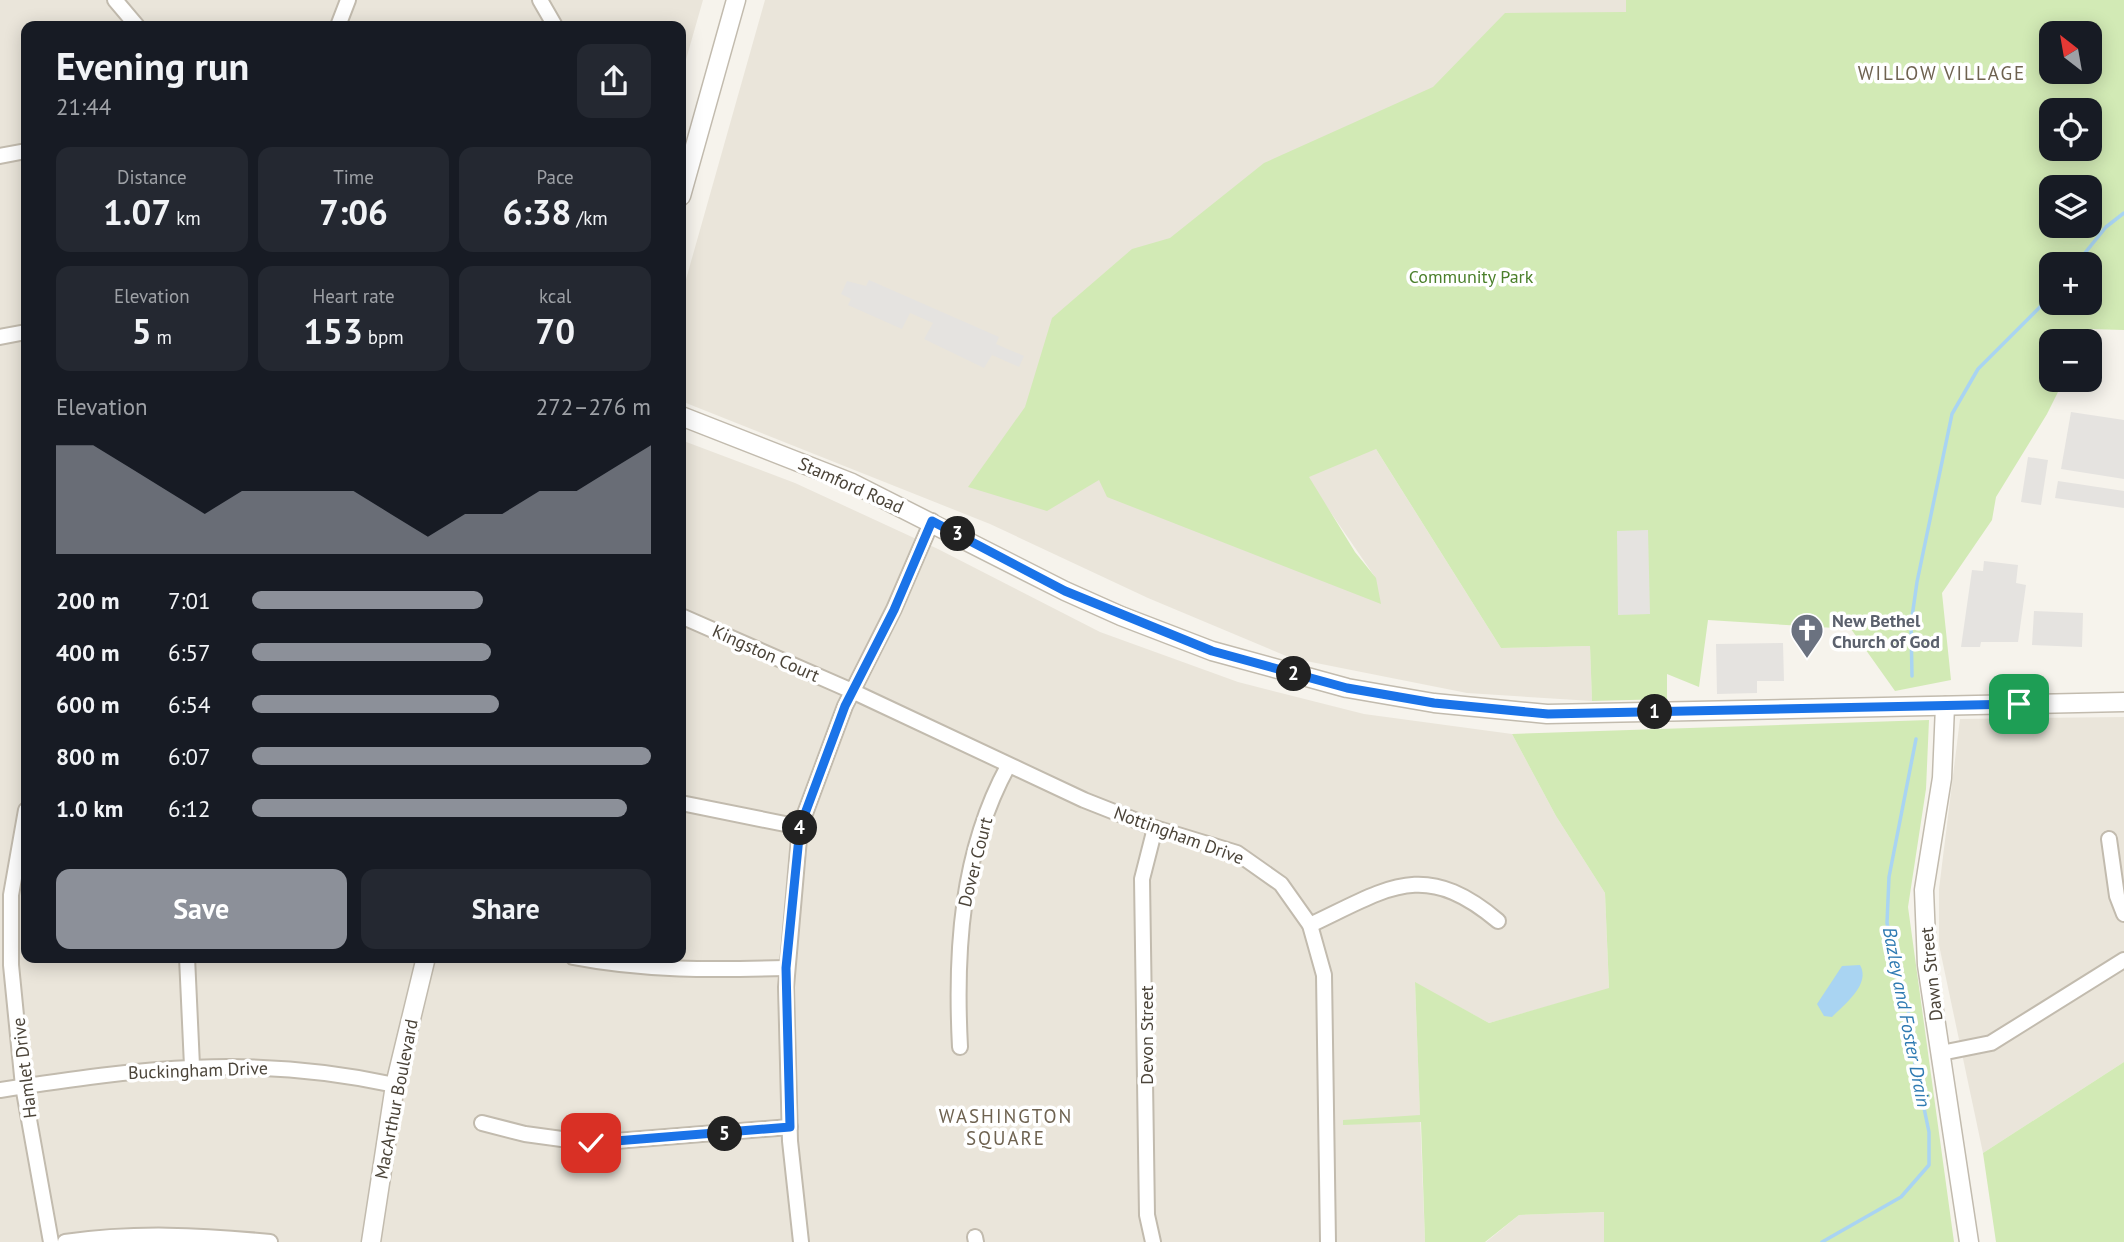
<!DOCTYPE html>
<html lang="en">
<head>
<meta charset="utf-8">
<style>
  body { margin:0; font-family:"PT Sans",sans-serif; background:#242831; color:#f1f3f6; height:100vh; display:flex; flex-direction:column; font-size:26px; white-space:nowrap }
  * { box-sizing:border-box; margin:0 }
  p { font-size:23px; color:#9ea1a6 }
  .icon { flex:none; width:38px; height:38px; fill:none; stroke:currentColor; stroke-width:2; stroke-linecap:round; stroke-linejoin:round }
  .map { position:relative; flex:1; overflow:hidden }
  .side { position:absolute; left:21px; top:21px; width:665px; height:942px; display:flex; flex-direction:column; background:#171b24; border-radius:14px; box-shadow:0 4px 18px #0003 }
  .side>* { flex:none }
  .needle { width:46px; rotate:329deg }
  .tools { position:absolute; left:2039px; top:21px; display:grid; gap:14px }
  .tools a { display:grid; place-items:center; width:63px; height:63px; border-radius:14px; background:#171b24; box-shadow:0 4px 18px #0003; font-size:35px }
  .pin { position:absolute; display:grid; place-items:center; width:60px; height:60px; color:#fff; margin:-30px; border-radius:14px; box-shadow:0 4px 10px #0006 }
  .km { position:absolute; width:35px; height:35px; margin:-18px; border-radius:50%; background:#222; color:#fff; font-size:19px; line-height:35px; text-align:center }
  .round { display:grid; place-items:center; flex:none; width:74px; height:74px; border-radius:14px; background:#242831 }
  .summary { display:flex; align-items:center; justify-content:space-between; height:119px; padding:0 35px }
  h1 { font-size:38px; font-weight:700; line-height:52px }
  .metrics { display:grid; grid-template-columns:repeat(3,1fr); gap:10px; height:119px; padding:7px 35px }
  .metrics div { display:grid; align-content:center; border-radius:14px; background:#242831; text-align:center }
  .metrics b { font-size:35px; font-weight:700 }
  .metrics small { font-size:19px; font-weight:400 }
  .metrics p { font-size:19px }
  .chart { height:196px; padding:14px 35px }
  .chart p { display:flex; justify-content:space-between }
  .chart svg { width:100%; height:126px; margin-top:7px; fill:#8c9099; opacity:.7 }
  .action { display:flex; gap:14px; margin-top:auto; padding:14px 35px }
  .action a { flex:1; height:80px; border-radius:14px; background:#8c9099; color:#fff; font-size:28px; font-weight:700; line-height:80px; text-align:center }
  .action a+a { background:#242831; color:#f1f3f6 }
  ul { padding:0 35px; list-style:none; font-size:23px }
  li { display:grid; grid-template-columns:112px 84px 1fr; align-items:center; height:52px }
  li i { height:18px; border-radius:9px; background:#8c9099 }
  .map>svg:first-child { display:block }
  .residential { fill:#eae5da }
  .green { fill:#d2eab5; fill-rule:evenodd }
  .parking { fill:#e5e3e0 }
  .water { fill:#a9d4f2 }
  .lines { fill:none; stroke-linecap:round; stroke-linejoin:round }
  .stream { stroke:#a9d4f2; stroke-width:3.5 }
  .minor-casing { stroke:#c2bbae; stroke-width:18 }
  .tertiary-casing { stroke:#c2bbae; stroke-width:21 }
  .minor { stroke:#fff; stroke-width:14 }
  .tertiary { stroke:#fff; stroke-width:18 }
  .route-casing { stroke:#fff; stroke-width:14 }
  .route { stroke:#1a73e8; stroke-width:9 }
  .labels { text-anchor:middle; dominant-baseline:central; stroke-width:7; stroke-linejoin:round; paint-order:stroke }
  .park-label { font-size:18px; fill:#4a7f2a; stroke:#fff }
  .street-label { font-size:18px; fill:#4b4439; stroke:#fff }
  .worship-label { font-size:18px; font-weight:bold; fill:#5b616d; stroke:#fff; text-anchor:start }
  .neighbourhood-label { font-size:19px; letter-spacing:2px; fill:#6e6250; stroke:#fff }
  .water-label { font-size:19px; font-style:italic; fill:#2e7ab2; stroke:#fff }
</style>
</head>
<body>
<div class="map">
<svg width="2124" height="1242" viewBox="0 0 2124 1242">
  <rect width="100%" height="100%" fill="#f6f3ec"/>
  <g class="residential">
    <path d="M0 0H703L681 77V26H26V957H681V440L795 483 938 549 1100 632 1238 682 1364 714 1512 734 1556 816 1605 893 1609 989 1489 1023 1415 983 1425 1242H0Z"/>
    <path d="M765 0H1653L1058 326 1375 577 1314 488 1290 442 1364 430 1501 648 1590 646 1592 701 1467 693 1291 658 1148 598 990 524 681 401V297Z"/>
    <path d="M2124 717V1062L1983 1153 1939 945V889L1960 719Z"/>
    <path d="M1605 1212 1604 1242H1486L1519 1215Z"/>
  </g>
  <g class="green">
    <path d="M1626 0H2124V330L2089 329 2082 341H2051V380H2064L2047 414 1996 497 1992 520 1942 593 1951 680 1895 691 1851 629 1708 620 1699 687 1667 674V699L1592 701 1590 646 1501 648 1376 449 1309 477 1355 552 1376 578 1381 604 1107 497 1099 480 1047 511 968 487 1025 407 1052 318 1132 249 1170 238 1264 163 1433 87 1505 13 1626 12ZM2051 33H2090V72H2051ZM2051 110H2090V149H2051ZM2051 187H2090V226H2051ZM2051 264H2090V303H2051Z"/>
    <path d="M1929 720 1926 789 1908 907 1954 1242H1604V1212L1519 1215 1485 1242H1425L1421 1122 1343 1125V1120L1420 1115 1415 982 1489 1023 1609 988 1605 893 1556 816 1512 734Z"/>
    <path d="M2124 1062V1242H1996L1983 1153Z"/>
  </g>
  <g class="parking">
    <path d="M869 280 999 337 996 344 1024 356 1019 367 992 355 984 368 924 339 933 323 910 313 902 329 848 305 851 299 841 294 847 281 866 286Z"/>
    <path d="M2071 412 2124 420V479L2061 469Z"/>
    <path d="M2028 457 2048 460 2041 505 2021 502Z"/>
    <path d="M2058 481 2124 491V508L2055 498Z"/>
    <path d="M1648 530 1650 614 1618 615 1617 531Z"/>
    <path d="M1984 561 2018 565 2016 583 2026 585 2018 642H1981L1980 647H1961L1972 570 1983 571Z"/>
    <path d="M2034 611 2083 613 2082 647 2032 645Z"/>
    <path d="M1783 643 1784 681H1757V693L1717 694 1716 644Z"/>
  </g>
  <path class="water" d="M1860 965C1871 984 1845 1004 1832 1017L1824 1016 1817 1004 1842 966Z"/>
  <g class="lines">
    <g class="stream">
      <path d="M2076 264 2106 227 2124 213"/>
      <path d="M1912 676 1911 624 1917 582 1952 414 1978 369 2051 296"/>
      <path d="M1822 1242 1901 1197 1929 1165V1132L1915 1065 1912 1027 1887 923 1889 877 1916 739"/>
    </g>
    <defs>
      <g id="minor">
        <path d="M115 0 137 26"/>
        <path d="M540 0 555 26"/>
        <path d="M338 26 348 0"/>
        <path d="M0 156 26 151"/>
        <path d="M0 337 26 332"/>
        <path d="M681 616 852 691 1084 800 1155 828 1237 853 1281 884 1310 925 1324 975 1328 1242"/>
        <path d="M681 803 800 827"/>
        <path d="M26 810 11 895V965L23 1086 51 1242"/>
        <path d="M2109 839 2117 896 2124 914"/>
        <path d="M1310 925C1387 889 1423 858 1498 921"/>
        <path d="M187 957 192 1066"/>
        <path d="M573 957C644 971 714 970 786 968"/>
        <path d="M960 1047C955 951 961 852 1008 766"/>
        <path d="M1941 1053 1991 1043 2124 960"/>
        <path d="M0 1090C141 1068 253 1054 395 1085"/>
        <path d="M482 1123 525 1134 591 1143 790 1127"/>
        <path d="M975 1237 976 1242"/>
        <path d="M65 1242C134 1232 200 1235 270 1242"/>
        <path d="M801 1242 790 1141 786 987 800 827 845 706 894 609 932 521"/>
        <path d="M1153 1242 1147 1215 1142 879 1155 828"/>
      </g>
      <g id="tertiary">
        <path d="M681 196 736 0"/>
        <path d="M681 416 852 483 1065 591 1121 616 1212 651 1347 688 1434 703 1547 714 2124 702"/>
        <path d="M1945 706 1942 778 1924 890 1927 965 1969 1242"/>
        <path d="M371 1242 395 1085 426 957"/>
      </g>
    </defs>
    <use href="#minor" class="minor-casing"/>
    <use href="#tertiary" class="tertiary-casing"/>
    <use href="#minor" class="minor"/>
    <use href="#tertiary" class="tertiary"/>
  </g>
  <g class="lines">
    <defs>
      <path id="route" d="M591 1143 790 1127 786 968 800 827 845 706 894 610 932 521 1065 591 1212 651 1347 688 1434 703 1548 714 2019 704"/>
    </defs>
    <use href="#route" class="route-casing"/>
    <use href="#route" class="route"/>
  </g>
  <defs>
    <symbol id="church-pin" viewBox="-11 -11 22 30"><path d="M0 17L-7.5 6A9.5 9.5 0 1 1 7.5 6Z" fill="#6b7280" stroke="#fff"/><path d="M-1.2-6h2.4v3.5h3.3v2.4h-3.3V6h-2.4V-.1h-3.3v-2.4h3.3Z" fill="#fff"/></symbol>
  </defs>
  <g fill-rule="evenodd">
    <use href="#church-pin" x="1788" y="611" width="38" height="52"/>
  </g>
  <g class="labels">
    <g class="park-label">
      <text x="1471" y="276">Community Park</text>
    </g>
    <g class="street-label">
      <text transform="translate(851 485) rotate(24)">Stamford Road</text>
      <text transform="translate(766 653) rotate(24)">Kingston Court</text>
      <text transform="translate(1179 835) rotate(20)">Nottingham Drive</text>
      <text transform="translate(975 862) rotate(-76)">Dover Court</text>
      <text transform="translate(1931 974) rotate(-96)">Dawn Street</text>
      <text transform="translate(1146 1035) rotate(-90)">Devon Street</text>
      <text transform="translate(24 1068) rotate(-97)">Hamlet Drive</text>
      <text transform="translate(198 1070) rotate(-2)">Buckingham Drive</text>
      <text transform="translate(396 1099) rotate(-79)">MacArthur Boulevard</text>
    </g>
    <g class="worship-label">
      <text x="1832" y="620">New Bethel<tspan x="1832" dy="21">Church of God</tspan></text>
    </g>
    <g class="neighbourhood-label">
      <text x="1942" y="73">WILLOW VILLAGE</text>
      <text x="1006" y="1116">WASHINGTON<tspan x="1006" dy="22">SQUARE</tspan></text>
    </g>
    <g class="water-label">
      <text transform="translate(1907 1017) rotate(79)">Bazley and Foster Drain</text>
    </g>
  </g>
</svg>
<div class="tools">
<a><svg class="needle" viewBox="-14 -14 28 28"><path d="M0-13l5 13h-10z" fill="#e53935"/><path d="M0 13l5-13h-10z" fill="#9ea1a6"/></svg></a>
<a><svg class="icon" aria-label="locate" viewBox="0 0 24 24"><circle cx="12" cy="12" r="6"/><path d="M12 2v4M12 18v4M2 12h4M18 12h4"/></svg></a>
<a><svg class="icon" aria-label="layers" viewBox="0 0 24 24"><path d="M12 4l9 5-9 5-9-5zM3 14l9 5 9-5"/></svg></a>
<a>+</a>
<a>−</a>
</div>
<div class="pin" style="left:2019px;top:704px;background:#1e9e55"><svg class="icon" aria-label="arrive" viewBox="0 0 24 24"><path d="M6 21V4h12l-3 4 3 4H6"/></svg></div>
<div class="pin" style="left:591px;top:1143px;background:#d93025"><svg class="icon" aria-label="check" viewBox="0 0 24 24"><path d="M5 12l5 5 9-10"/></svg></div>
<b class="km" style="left:1655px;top:712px">1</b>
<b class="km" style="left:1294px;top:674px">2</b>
<b class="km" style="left:958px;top:534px">3</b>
<b class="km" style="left:800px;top:828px">4</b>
<b class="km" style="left:725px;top:1134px">5</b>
<section class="side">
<div class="summary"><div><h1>Evening run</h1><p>21:44</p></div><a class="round"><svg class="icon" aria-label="share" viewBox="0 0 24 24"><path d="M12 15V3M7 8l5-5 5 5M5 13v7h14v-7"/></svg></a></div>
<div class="metrics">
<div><p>Distance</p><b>1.07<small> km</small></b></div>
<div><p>Time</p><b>7:06</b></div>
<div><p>Pace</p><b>6:38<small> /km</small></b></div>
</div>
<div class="metrics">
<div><p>Elevation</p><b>5<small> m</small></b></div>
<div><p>Heart rate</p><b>153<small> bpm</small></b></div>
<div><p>kcal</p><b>70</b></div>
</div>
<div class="chart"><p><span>Elevation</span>272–276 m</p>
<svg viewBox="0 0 160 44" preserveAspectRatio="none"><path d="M0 44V6L10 6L20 14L30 22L40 30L50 22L60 22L70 22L80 22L90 30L100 38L110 30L120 30L130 22L140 22L150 14L160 6V44z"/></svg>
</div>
<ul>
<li><b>200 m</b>7:01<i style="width:58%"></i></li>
<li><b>400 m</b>6:57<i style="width:60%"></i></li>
<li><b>600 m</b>6:54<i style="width:62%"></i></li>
<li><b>800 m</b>6:07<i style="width:100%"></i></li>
<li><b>1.0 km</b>6:12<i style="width:94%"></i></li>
</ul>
<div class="action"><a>Save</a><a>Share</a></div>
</section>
</div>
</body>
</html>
